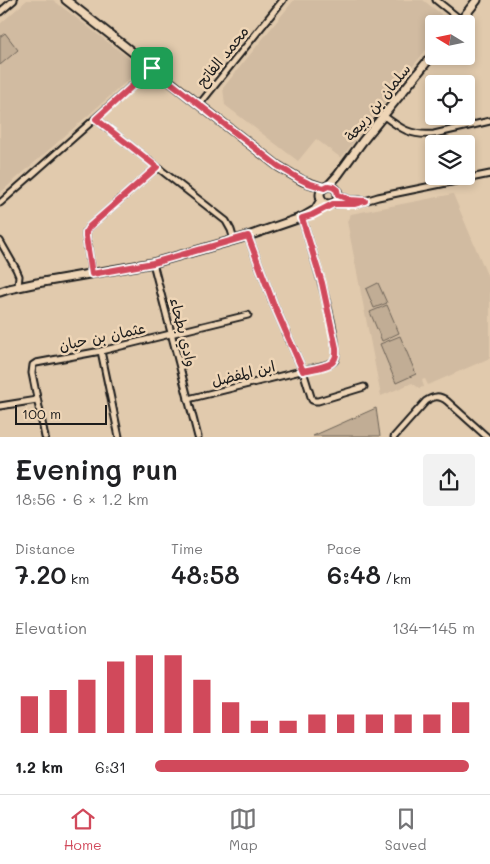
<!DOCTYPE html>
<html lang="en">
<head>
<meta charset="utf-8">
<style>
  body { margin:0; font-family:Mali,"Playpen Sans Arabic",sans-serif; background:#f2f2f2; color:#202124; height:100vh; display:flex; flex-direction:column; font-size:19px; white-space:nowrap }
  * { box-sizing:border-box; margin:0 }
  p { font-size:16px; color:#757577 }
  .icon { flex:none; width:28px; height:28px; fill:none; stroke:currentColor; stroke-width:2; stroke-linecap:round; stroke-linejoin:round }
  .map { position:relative; height:437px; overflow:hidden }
  .drawer { display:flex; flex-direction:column; background:#fff; flex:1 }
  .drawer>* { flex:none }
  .needle { width:32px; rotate:280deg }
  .controls { position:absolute; left:425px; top:15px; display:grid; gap:10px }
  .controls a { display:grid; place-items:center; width:50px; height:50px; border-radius:5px; background:#fff; box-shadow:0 2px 8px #0003; font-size:25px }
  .scale { position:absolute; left:15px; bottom:12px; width:92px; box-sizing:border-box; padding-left:5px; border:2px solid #1c1c1c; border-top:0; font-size:14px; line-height:18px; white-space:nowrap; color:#1c1c1c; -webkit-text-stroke:4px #eed5b6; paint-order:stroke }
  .pin { position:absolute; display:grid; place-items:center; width:42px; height:42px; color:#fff; margin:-21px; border-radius:10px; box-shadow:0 2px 8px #0006 }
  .round { display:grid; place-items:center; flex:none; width:52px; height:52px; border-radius:5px; background:#f2f2f2 }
  .head { display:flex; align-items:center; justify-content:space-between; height:85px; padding:0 15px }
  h1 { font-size:28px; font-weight:600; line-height:38px }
  .figures { display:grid; grid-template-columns:repeat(3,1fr); gap:8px; height:85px; padding:5px 15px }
  .figures div { display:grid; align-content:center }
  .figures b { font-size:25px; font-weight:600 }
  .figures small { font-size:14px; font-weight:400 }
  .figures p { font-size:14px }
  .chart { height:140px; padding:10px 15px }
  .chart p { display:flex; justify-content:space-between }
  .chart svg { width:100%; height:90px; margin-top:5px; stroke:#d1495b; stroke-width:6 }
  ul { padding:0 15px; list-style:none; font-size:16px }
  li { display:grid; grid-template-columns:80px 60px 1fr; align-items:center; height:38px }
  li i { height:12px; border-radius:6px; background:#d1495b }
  .tab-bar { display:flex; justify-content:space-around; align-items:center; height:70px; border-top:1px solid #e0e0e0; background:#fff; font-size:14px; color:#757577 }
  .tab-bar a { display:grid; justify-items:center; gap:2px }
  .tab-bar .selected { color:#d1495b }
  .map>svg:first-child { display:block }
  .built { fill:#d1bba1 }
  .green { fill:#c1ad95; stroke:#6e6458 }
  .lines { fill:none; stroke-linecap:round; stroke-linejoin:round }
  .minor-casing { stroke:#1c1c1c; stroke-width:9 }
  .tertiary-casing { stroke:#1c1c1c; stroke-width:11 }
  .minor { stroke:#eed5b6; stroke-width:5 }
  .tertiary { stroke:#eed5b6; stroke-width:7 }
  .route-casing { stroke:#fff; stroke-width:10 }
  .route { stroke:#d1495b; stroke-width:6 }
  .labels { text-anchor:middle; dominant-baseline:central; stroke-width:5; stroke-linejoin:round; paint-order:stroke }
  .street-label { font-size:15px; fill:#1c1c1c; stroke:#eed5b6 }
</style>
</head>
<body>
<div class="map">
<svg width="490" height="437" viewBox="0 0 490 437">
  <rect width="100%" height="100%" fill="#e1caad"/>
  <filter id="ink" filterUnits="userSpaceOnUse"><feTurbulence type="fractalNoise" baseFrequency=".02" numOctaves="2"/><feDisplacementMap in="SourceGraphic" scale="10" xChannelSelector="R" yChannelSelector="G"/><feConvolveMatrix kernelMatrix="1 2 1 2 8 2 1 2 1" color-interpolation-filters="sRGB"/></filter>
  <g filter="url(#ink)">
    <g class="built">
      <path d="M27 0H53L134 62 136 73 0 193V24Z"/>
      <path d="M294 0H423L441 14 442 24H434V40L409 71 404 68 391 85 392 93 341 158 316 139 298 161 225 105 223 88Z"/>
      <path d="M453 194 490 282V358L428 385 425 379 422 380 424 387 419 388 412 383 381 396 347 221 351 214Z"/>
    </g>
    <g class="green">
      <path d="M5 33 18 50 0 65V37Z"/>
      <path d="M378 283 387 303 374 308 366 289Z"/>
      <path d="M387 305 399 333 382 341 370 312Z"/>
      <path d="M400 336 416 374 396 383 380 344Z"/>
      <path d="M376 408 380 436H313Z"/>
    </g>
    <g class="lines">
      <defs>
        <g id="minor">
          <path d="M436 0 461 20"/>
          <path d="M0 12 14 0"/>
          <path d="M199 105 283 0"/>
          <path d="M384 116C401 129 411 136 434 134L490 121"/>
          <path d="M96 119 226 221 231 230 234 240"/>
          <path d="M338 195 350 200H360"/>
          <path d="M0 203 152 68"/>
          <path d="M333 204 358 203 378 197 490 174"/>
          <path d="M248 236 274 305 303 371 312 400 315 401H318L364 387"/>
          <path d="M0 241 16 269 19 276 18 287"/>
          <path d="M153 263 198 437"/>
          <path d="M92 274 86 237V232L89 227 157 167"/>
          <path d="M101 351 119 437"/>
          <path d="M188 399 325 365C329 364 333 363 335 360 343 346 308 238 302 218"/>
          <path d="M0 406 37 400"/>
          <path d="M45 437 32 373 33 365 36 363 101 351 248 315"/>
          <path d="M394 437 426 401C434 396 439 395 447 401L487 437"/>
        </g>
        <g id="tertiary">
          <path d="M66 0 238 135 278 166 303 181 324 188"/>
          <path d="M458 24 477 0"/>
          <circle cx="329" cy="195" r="9"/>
          <path d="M328 186 338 175 362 142 434 53"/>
          <path d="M0 292 9 289 37 283 153 263 248 236 303 217 315 210 321 200"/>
        </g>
      </defs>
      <use href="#minor" class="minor-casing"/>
      <use href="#tertiary" class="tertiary-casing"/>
      <use href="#minor" class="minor"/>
      <use href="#tertiary" class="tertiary"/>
    </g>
  </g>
  <g class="lines" filter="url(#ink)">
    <defs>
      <path id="route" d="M152 68 278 166 298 178 308 183 324 188 328 186 333 187 337 190 338 195 350 200 365 201 355 204H333L312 215 302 218 322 283 336 348C336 352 337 356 334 360 331 367 310 369 303 371L274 305 248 236 153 263 92 274 86 237V232L89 227 157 167 96 119Z"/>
    </defs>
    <use href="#route" class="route-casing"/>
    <use href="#route" class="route"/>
  </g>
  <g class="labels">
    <g class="street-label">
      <text transform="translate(222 56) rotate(-51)">محمد الفاتح</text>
      <text transform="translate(377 102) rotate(-51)">سلمان بن ربيعة</text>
      <text transform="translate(184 332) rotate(76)">وادي بطحاء</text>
      <text transform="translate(102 336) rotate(-12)">عثمان بن حيان</text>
      <text transform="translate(243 373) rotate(-14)">ابن المفضل</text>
    </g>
  </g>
</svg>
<div class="controls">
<a><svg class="needle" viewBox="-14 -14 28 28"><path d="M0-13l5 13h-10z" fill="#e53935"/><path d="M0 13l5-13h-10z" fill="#757577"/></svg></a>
<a><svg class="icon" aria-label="locate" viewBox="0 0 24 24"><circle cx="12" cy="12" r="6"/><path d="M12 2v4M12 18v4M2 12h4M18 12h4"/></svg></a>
<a><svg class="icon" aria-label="layers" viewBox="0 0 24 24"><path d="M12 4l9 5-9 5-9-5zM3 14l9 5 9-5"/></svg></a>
</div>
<div class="scale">100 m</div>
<div class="pin" style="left:152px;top:68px;background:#1e9e55"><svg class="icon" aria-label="arrive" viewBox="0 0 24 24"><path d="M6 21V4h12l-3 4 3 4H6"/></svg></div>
</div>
<section class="drawer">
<div class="head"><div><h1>Evening run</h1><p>18:56 · 6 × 1.2 km</p></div><a class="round"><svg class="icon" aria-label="share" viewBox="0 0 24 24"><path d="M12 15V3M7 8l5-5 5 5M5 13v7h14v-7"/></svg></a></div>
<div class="figures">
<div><p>Distance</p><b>7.20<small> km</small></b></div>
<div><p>Time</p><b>48:58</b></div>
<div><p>Pace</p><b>6:48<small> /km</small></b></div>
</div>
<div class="chart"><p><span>Elevation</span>134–145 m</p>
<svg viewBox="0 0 160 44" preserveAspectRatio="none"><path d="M5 44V26M15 44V23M25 44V18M35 44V9M45 44V6M55 44V6M65 44V18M75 44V29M85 44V38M95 44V38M105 44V35M115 44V35M125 44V35M135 44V35M145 44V35M155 44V29"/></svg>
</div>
<ul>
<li><b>1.2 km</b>6:31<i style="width:98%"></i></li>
</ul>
</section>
<nav class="tab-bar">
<a class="selected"><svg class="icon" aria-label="home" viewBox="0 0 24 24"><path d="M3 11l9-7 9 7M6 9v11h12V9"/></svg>Home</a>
<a><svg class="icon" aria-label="map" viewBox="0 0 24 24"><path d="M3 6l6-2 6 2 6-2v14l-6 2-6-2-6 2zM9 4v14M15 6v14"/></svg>Map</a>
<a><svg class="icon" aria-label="saved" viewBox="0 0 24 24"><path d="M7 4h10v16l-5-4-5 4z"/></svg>Saved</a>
</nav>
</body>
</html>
